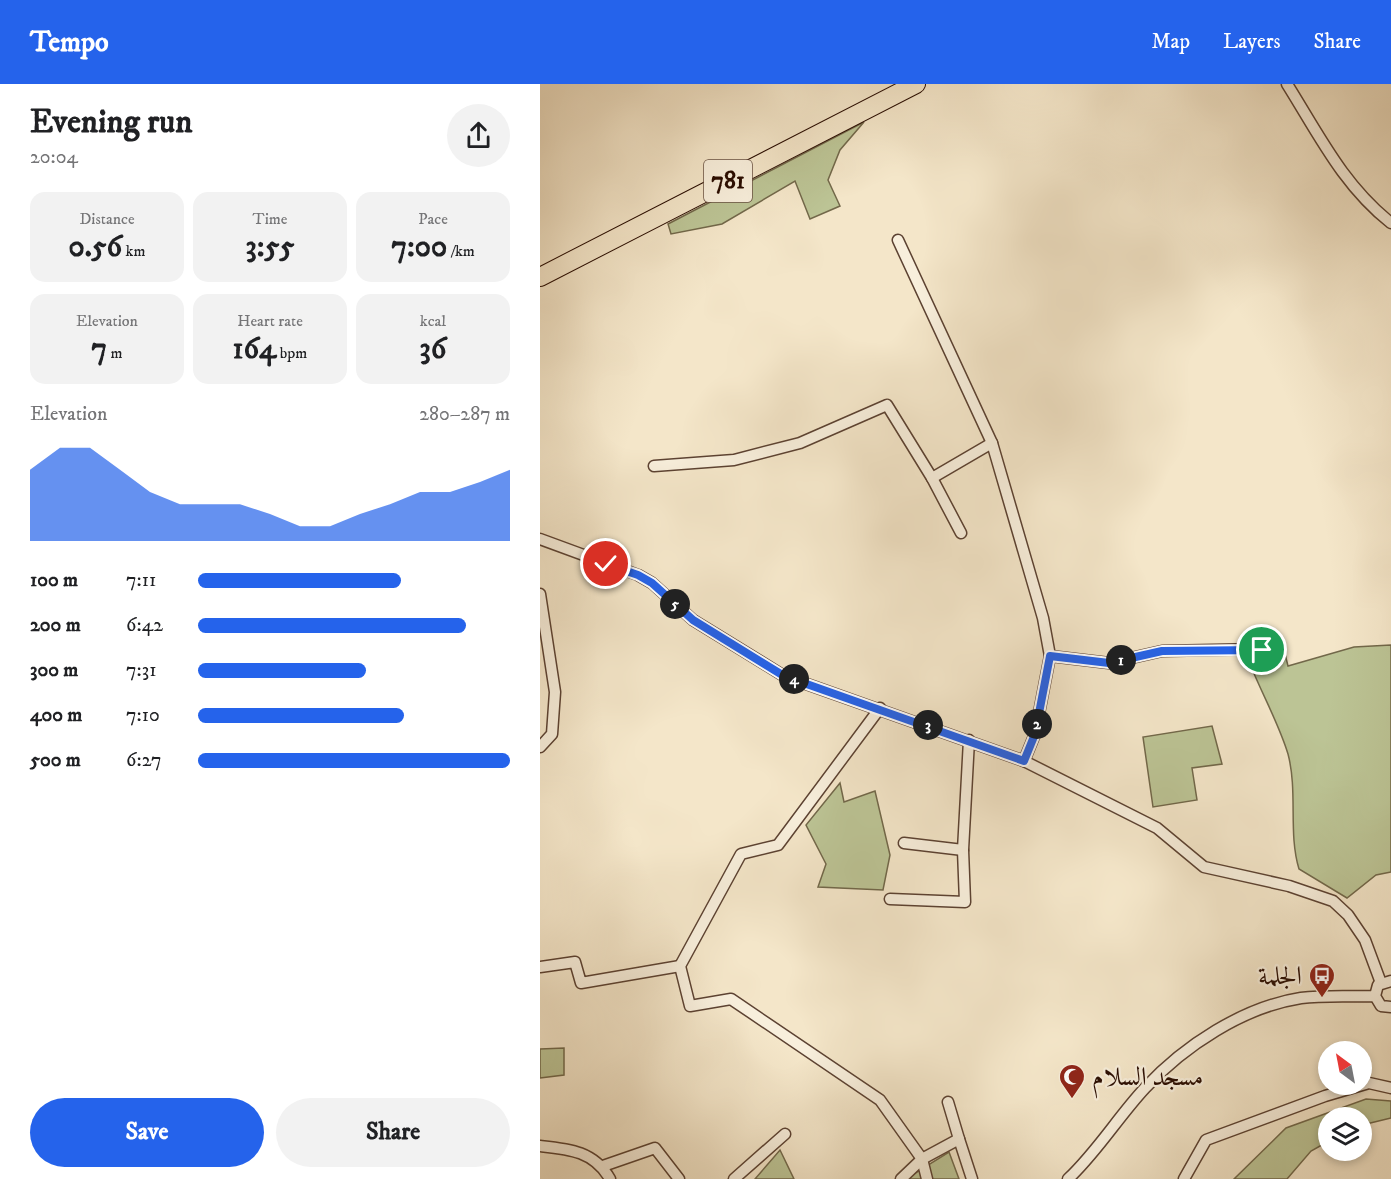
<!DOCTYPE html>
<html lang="en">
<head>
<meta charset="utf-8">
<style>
  body { margin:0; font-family:"IM FELL DW Pica",Amiri,serif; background:#f2f2f2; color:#202124; height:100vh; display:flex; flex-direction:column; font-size:22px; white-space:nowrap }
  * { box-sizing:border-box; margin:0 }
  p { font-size:20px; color:#757577 }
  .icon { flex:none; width:33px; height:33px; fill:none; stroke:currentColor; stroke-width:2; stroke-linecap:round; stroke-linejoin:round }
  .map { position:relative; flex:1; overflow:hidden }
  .sheet { display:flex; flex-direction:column; background:#fff; width:540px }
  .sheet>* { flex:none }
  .needle { width:39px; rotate:328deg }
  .buttons { position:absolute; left:778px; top:957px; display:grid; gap:12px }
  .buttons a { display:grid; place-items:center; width:54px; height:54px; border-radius:50%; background:#fff; box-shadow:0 3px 9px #0003; font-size:30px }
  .pin { position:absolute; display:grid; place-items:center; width:51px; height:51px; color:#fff; margin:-26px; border:3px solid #fff; border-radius:50%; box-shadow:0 2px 6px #0007 }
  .km { position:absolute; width:30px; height:30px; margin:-15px; border-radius:50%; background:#222; color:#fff; font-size:16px; line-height:30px; text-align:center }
  .round { display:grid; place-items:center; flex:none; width:63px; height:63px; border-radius:32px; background:#f2f2f2 }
  .overview { display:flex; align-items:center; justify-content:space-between; height:102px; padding:0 30px }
  h1 { font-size:33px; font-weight:700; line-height:45px }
  .figures { display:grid; grid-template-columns:repeat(3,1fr); gap:9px; height:102px; padding:6px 30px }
  .figures div { display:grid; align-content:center; border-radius:15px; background:#f2f2f2; text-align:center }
  .figures b { font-size:30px; font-weight:700 }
  .figures small { font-size:16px; font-weight:400 }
  .figures p { font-size:16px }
  .chart { height:168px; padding:12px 30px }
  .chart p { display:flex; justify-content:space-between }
  .chart svg { width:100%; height:108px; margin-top:6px; fill:#2563eb; opacity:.7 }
  .button { display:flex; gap:12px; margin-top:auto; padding:12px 30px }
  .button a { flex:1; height:69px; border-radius:36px; background:#2563eb; color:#fff; font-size:24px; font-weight:700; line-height:69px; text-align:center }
  .button a+a { background:#f2f2f2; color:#202124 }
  ul { padding:0 30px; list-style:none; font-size:20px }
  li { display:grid; grid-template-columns:96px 72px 1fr; align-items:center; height:45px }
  li i { height:15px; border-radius:8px; background:#2563eb }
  header { display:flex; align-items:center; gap:36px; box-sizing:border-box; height:84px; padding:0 30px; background:#2563eb; color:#fff }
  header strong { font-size:28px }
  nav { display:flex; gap:33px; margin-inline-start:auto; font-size:21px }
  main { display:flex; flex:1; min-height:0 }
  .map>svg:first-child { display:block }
  .green { fill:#bcc495; stroke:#72684a; stroke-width:1.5 }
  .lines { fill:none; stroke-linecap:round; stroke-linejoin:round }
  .minor-casing { stroke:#5c4232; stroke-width:13 }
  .primary-casing { stroke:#290c00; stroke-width:20 }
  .minor { stroke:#f8efdc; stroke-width:10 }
  .primary { stroke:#f4e6c9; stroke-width:18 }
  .route-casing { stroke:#fff; stroke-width:12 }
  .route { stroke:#2563eb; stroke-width:8 }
  .labels { text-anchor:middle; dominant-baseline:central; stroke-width:4.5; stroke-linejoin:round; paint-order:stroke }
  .shield { fill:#f8efdc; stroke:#675042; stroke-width:1.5 }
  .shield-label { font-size:24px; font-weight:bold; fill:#290c00 }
  .poi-label { font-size:26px; fill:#290c00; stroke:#f8efdc; text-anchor:end }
</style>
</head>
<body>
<header>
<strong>Tempo</strong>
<nav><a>Map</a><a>Layers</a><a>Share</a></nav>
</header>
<main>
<section class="sheet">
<div class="overview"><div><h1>Evening run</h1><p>20:04</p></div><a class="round"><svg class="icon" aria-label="share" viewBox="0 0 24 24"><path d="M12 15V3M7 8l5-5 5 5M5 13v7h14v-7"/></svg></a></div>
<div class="figures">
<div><p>Distance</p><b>0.56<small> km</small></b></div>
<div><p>Time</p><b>3:55</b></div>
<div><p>Pace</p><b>7:00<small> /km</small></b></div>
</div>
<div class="figures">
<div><p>Elevation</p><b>7<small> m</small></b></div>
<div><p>Heart rate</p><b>164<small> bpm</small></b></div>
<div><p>kcal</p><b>36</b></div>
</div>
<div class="chart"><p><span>Elevation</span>280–287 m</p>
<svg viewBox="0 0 160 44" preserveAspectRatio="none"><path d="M0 44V15L10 6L20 6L30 15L40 24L50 29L60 29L70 29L80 33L90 38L100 38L110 33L120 29L130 24L140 24L150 20L160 15V44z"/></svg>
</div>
<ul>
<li><b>100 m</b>7:11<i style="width:65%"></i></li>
<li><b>200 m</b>6:42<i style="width:86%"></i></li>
<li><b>300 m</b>7:31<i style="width:54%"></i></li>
<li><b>400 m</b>7:10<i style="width:66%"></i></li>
<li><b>500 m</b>6:27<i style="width:100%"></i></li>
</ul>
<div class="button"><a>Save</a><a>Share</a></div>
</section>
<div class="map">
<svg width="851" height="1095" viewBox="0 0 851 1095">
  <rect width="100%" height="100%" fill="#f4e6c9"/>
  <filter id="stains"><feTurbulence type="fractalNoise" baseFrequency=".00333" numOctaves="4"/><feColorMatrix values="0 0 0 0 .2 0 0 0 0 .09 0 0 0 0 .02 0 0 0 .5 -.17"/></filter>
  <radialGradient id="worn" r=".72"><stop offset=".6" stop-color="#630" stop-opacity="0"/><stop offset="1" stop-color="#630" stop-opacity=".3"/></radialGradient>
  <g class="green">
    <path d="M324 38 300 66 288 96 300 122 270 135 255 97 182 140 131 150 128 140Z"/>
    <path d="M851 561V788L836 791 807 814 759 785C748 749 758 708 748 670 739 640 722 610 710 580L745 570 748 582 814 563Z"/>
    <path d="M672 642 682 680 652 684 657 716 613 723 603 653Z"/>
    <path d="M300 699 304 718 335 707 350 771 343 806 278 803 286 780 266 741Z"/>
    <path d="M24 964V991L0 994V965Z"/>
    <path d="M826 1015 851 1017V1034L822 1041V1034H789V1057L771 1067 747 1095H694L746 1044Z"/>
    <path d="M240 1066 254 1095H215Z"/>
    <path d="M409 1068 419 1095H369L372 1091Z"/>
  </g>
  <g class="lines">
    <defs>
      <g id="minor">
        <path d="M747 0C779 51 803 101 851 139"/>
        <path d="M358 156 452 359 503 534 510 572 495 650 484 677"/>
        <path d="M114 382 194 376 260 359 347 321 392 394 421 449"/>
        <path d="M392 394 452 359"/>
        <path d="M0 455 98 491 112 499 153 536 244 592 484 677 617 744 664 783 749 802 793 817 808 831 825 856 841 899"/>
        <path d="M0 510 15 608 12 650 0 663"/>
        <path d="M510 572 569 579 622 567 722 565"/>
        <path d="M340 624 238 761 201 770 140 882 150 922 191 915 340 1016 382 1075 387 1095"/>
        <path d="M364 759 423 766"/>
        <path d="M350 815 425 818 423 766 429 656"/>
        <path d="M0 883 35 878 41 899 140 882"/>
        <path d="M851 897 838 901 835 912 841 922 851 923"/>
        <path d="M419 1055 432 1095"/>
        <path d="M0 1062C29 1065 54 1067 70 1095"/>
        <path d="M63 1082 115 1064 139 1095"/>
        <path d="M194 1095 245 1050"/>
        <path d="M361 1095 382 1075 419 1055 408 1018"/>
        <path d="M528 1095C557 1068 578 1033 605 1004 644 962 703 923 761 914 785 911 811 913 835 912"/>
        <path d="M644 1095 666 1056 785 1012 829 999 851 1004"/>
      </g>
      <path id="primary" d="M0 193 376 0"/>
    </defs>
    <use href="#minor" class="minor-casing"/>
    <use href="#primary" class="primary-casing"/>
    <use href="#minor" class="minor"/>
    <use href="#primary" class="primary"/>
  </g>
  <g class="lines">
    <defs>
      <path id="route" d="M66 480 98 491 112 499 153 536 244 592 484 677 495 650 510 572 569 579 622 567 722 566"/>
    </defs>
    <use href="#route" class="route-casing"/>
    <use href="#route" class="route"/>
  </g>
  <defs>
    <symbol id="bus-pin" viewBox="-11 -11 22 30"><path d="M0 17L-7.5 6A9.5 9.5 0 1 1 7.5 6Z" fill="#8f2418" stroke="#f8efdc"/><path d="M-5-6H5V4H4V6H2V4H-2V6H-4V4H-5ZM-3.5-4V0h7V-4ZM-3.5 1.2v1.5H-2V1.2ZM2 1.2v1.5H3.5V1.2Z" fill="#fff"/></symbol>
    <symbol id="mosque-pin" viewBox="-11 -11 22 30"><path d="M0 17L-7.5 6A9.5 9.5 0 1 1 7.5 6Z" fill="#8f2418" stroke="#f8efdc"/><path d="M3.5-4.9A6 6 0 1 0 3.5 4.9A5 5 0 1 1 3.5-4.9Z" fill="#fff"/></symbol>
  </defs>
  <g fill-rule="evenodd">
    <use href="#bus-pin" x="767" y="877" width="30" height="40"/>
    <use href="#mosque-pin" x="517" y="978" width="30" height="40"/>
  </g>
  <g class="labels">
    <rect class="shield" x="164" y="76" width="48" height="42" rx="4.5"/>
    <g class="shield-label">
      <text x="188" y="97">781</text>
    </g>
    <g class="poi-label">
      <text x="762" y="892">الجلمة</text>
      <text x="552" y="993" text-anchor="start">مسجد السلام</text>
    </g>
  </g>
  <rect width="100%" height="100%" filter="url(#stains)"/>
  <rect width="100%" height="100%" fill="url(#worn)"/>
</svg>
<div class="buttons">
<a><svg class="needle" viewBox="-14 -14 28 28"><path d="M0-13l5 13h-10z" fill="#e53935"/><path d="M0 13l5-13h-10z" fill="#757577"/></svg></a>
<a><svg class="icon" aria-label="layers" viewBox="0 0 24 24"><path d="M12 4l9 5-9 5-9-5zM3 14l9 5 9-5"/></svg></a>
</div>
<div class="pin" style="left:722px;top:566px;background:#1e9e55"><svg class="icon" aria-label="arrive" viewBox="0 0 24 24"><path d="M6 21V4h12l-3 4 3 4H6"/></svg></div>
<div class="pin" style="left:66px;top:480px;background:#d93025"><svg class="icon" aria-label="check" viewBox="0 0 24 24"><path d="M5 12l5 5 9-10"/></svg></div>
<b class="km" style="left:581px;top:576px">1</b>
<b class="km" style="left:497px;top:640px">2</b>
<b class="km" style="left:388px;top:641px">3</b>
<b class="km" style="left:254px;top:595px">4</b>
<b class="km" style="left:135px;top:520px">5</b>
</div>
</main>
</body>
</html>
